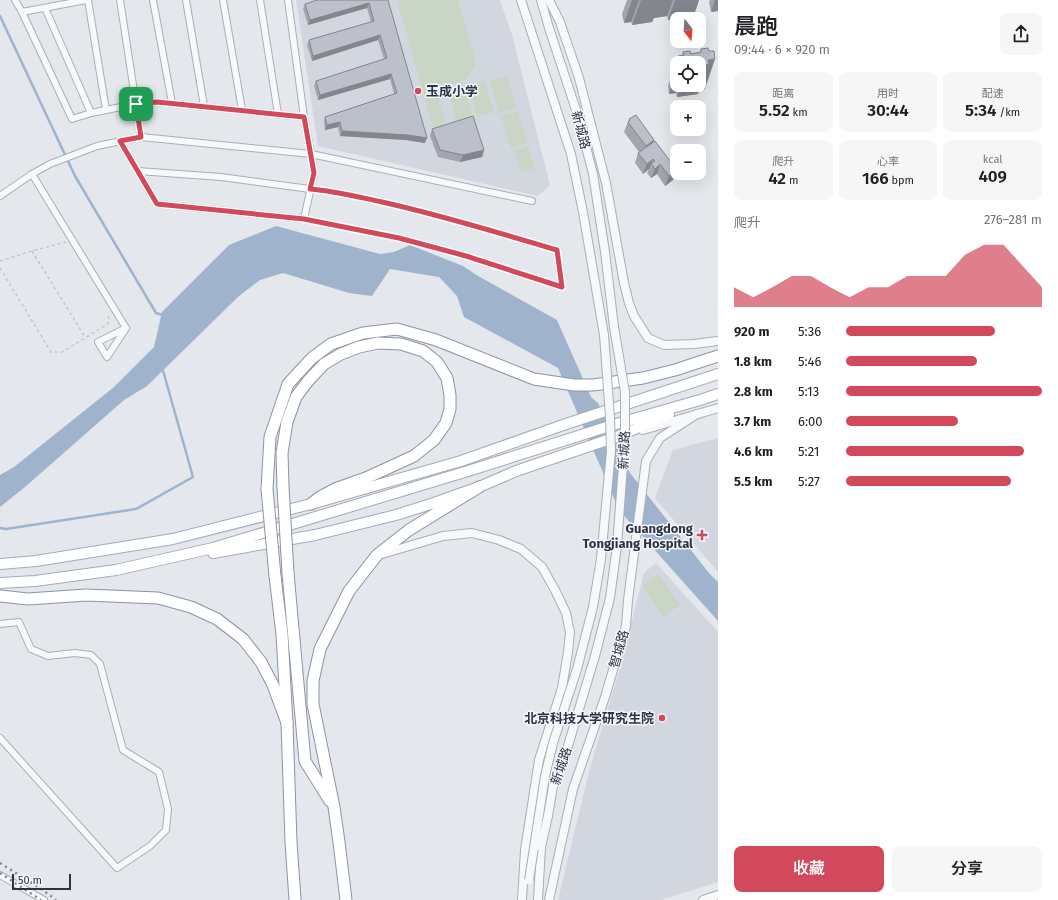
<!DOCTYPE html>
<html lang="zh">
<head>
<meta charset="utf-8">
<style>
  body { margin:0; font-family:"Fira Sans","Noto Sans SC",sans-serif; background:#f6f6f6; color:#202124; height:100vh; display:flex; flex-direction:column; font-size:15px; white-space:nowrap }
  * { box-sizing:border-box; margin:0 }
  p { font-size:13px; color:#757577 }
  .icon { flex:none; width:22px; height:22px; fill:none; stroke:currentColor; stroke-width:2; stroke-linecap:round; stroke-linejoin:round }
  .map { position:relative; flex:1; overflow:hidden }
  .details { display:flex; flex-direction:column; background:#fff; width:340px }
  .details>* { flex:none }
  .needle { width:26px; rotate:163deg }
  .fabs { position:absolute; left:670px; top:12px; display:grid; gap:8px }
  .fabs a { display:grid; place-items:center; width:36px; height:36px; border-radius:8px; background:#fff; box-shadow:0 4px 16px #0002; font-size:20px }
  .scale { position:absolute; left:12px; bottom:10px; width:59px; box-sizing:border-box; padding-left:4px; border:2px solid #2b3445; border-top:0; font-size:11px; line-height:14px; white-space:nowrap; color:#2b3445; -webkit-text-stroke:3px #f4f6f9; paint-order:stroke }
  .pin { position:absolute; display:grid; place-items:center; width:34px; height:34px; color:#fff; margin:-17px; border-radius:8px; box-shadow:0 2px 6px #0006 }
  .round { display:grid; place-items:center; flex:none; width:42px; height:42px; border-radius:8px; background:#f6f6f6 }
  .overview { display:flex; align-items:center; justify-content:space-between; height:68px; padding:0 16px }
  h1 { font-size:22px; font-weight:600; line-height:30px }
  .figures { display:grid; grid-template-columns:repeat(3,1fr); gap:6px; height:68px; padding:4px 16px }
  .figures div { display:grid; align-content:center; border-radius:8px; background:#f6f6f6; text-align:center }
  .figures b { font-size:17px; font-weight:600 }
  .figures small { font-size:11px; font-weight:400 }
  .figures p { font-size:11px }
  .chart { height:112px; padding:8px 16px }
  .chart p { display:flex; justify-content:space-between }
  .chart svg { width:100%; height:72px; margin-top:4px; fill:#d1495b; opacity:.7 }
  .primary-button { display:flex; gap:8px; margin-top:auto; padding:8px 16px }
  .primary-button a { flex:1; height:46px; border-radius:8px; background:#d1495b; color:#fff; font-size:16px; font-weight:600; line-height:46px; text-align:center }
  .primary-button a+a { background:#f6f6f6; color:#202124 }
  ul { padding:0 16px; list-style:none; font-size:13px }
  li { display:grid; grid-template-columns:64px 48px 1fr; align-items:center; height:30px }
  li i { height:10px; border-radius:5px; background:#d1495b }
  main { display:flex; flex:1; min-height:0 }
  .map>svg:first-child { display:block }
  .built { fill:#d2d6de }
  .green { fill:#c9d6c5 }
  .water { fill:#9fb4cc }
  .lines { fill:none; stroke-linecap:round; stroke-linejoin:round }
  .stream { stroke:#9fb4cc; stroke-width:2.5 }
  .minor-casing { stroke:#a9aeb7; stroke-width:8 }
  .tertiary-casing { stroke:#a9aeb7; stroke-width:10 }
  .primary-casing { stroke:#a3abb8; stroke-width:12 }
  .motorway-casing { stroke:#8b94a3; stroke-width:13 }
  .path { stroke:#c2c5cb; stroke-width:1.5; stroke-dasharray:3 3; stroke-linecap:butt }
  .minor { stroke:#f7f8fa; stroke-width:6 }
  .tertiary { stroke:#f7f8fa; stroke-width:8 }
  .primary { stroke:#fff; stroke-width:10 }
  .motorway { stroke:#fff; stroke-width:11 }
  .rail { stroke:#7d8696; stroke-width:2.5; stroke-dasharray:2 4; stroke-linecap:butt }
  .tertiary-bridge-casing { stroke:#a9aeb7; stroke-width:10; stroke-linecap:butt }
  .motorway-bridge-casing { stroke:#8b94a3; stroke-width:13; stroke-linecap:butt }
  .tertiary-bridge { stroke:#f7f8fa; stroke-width:8 }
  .motorway-bridge { stroke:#fff; stroke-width:11 }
  .wall { fill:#a1a5ae; fill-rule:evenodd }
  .shaded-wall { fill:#83868d }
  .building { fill:#bbc0ca; stroke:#83868d }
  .route-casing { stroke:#fff; stroke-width:8 }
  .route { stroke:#d1495b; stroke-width:5 }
  .poi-dot { fill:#d1495b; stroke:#f4f6f9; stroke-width:1.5 }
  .labels { text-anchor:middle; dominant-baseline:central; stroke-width:3; stroke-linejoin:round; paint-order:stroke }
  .poi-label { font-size:13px; font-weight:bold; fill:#2b3445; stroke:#f4f6f9; text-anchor:end }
  .street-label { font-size:13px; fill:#2b3445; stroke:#f4f6f9 }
</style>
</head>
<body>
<main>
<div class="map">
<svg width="718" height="900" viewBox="0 0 718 900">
  <rect width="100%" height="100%" fill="#e4e7ec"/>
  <g class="built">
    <path d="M296 0H500L512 35 550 185 538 196 318 146Z"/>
    <path d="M718 438V572L655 498 673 450Z"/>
    <path d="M656 563 718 632V882L661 900H558L590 768 620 668 644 573Z"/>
  </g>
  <g class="green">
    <path d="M400 0H458L476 63 467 78 457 83 441 85 434 81 446 125 433 128 398 3Z"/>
    <path d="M507 76 516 108 499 113 490 81Z"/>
    <path d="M484 81 494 112 477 117 468 85Z"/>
    <path d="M464 86 473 118 457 123 448 91Z"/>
    <path d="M518 111 527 143 511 148 501 116Z"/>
    <path d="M528 146 535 168 521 172 514 150Z"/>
    <path d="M659 574 680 605 663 617 642 586Z"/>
  </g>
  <path class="water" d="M276 226 380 254 394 252 410 245 463 266 478 276 557 320 591 397 598 403 630 473 709 573 718 582V621L619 510 558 368 464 317 457 296 439 277 390 269 372 296 349 293 283 273 260 280 239 296 147 386 124 400 25 487 0 507V475L14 467 114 387 154 347 162 312 229 245Z"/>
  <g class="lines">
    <g class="stream">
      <path d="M0 16 75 176 156 313 163 315"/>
      <path d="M0 528 6 529 136 509 193 477 162 367"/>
    </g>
    <defs>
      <g id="minor">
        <path d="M15 0 22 12"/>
        <path d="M86 0 22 12 72 119 91 113 136 104 157 102 304 117"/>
        <path d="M88 0 106 110"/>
        <path d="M120 0 141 137"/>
        <path d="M153 0 172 103"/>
        <path d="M186 0 204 106"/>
        <path d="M223 0 242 110"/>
        <path d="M260 0 278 114"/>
        <path d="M288 0 304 117 311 154 532 201"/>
        <path d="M45 8 91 113"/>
        <path d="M138 171 221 177 310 189"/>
        <path d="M32 174 126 328 98 342 107 357 126 328"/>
        <path d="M0 196 32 174 50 164 97 146 141 137 311 154 314 173 304 219 157 204 120 141"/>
        <path d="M0 624 19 622 31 649 48 656 75 653 91 655 100 664 123 750 159 772 168 809 166 830 150 846 117 868 0 738"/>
        <path d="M0 875 44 900"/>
      </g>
      <g id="tertiary">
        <path d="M521 0 571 154 583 212 604 335"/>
        <path d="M541 0 549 28 578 116 593 174 605 252 614 327"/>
        <path d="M549 0 560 22 579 78 606 183 624 283 629 303 634 316 648 338 664 345 694 344 718 341"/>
        <path d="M643 430 718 408"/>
        <path d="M382 554 443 536 472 533 499 540 521 549 542 567 555 590 566 613 570 632 568 652 562 688 539 760 525 850 522 900"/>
        <path d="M538 900 541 847"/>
        <path d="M549 900 573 789 605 697 626 626 628 600 646 461 660 438 697 414"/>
        <path d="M703 900 718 895"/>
      </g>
      <g id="primary">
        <path d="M213 553 315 535 396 515 434 503 479 487 516 471 619 436 669 414"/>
        <path d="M0 564 36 561 173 539 311 504 461 461 566 424 718 374"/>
        <path d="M0 583 35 581 116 570 213 548 468 471 616 424 700 400 718 394"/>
      </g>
      <g id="motorway">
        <path d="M283 487 282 453 287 422 296 397 308 381 324 364 341 354 359 347 378 343 401 344 423 351 437 362 447 378 450 395V409L446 423 434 440 414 456 366 478 335 489 320 497 311 504"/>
        <path d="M267 489 270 437 288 384 312 358 331 344 363 333 397 329 436 340 534 379 574 385H593L643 378 675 370 718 356"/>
        <path d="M288 573 305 761 330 801"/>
        <path d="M275 576 282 634 287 723 291 842 295 900"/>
        <path d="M0 596 28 599 86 595 158 598 191 607 217 619 243 639 261 662 273 685 287 723"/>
        <path d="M346 900 339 842 334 807 313 704V681L320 649 349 591 377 555 409 530 479 487"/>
      </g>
    </defs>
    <use href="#minor" class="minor-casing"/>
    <use href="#tertiary" class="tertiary-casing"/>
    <use href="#primary" class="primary-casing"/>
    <use href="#motorway" class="motorway-casing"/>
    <g class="path">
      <path d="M311 221 399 238 466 257 562 287 557 250 459 221 398 205 329 190 318 189"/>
      <path d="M32 251 85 337"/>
      <path d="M0 261 32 251 66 242"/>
      <path d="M0 268 51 352H62L108 324 109 313"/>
    </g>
    <use href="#minor" class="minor"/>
    <use href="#tertiary" class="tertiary"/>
    <use href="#primary" class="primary"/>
    <use href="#motorway" class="motorway"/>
    <g class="rail">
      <path d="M0 863 43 890 56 900"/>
      <path d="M0 873 41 900"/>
    </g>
    <defs>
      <g id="tertiary-bridge">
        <path d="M541 847 548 816 554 780 564 759 595 656 610 598 617 546 625 439V392L614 327"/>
        <path d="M529 880 545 776 553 743 577 669 593 607 601 559 611 451 610 417 604 335"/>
      </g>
      <g id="motorway-bridge">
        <path d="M283 487 288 573"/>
        <path d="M267 489 275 576"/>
      </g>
    </defs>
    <use href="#tertiary-bridge" class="tertiary-bridge-casing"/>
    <use href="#motorway-bridge" class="motorway-bridge-casing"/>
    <use href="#tertiary-bridge" class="tertiary-bridge"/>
    <use href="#motorway-bridge" class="motorway-bridge"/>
  </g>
  <g class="wall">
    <path d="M388 0 425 143 406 140 340 136 338 127 325 130 324 122 325 117 394 94 390 79 318 100 314 86 316 81 384 59 378 40 312 61 307 45 309 40 371 22 367 8 308 25 303 9 305 4Z"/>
    <path d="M627 0H699L695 12H690L688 17 668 20 667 16 654 18 652 22 632 25 631 22 624 23 622 14Z"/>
    <path d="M710 0H718V11L711 12 709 2Z"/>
    <path d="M701 49 705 89 699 90 698 94 677 97 676 93 669 94 668 86 678 56H682L683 52 691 54 700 52ZM677 63H699V85H677Z"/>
    <path d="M629 119 654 140V142L673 180 665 186 657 174 651 178 647 173 649 169 643 174 635 163 638 153 639 152 624 132Z"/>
    <path d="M432 129 484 150 482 157 460 162 438 157 430 136Z"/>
  </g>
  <g class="shaded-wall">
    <path d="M632 0H639L631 22 624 23Z"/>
    <path d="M641 0H673L667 16 654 18 652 22 632 25Z"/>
    <path d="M675 0H699L695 12H690L688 17 668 20Z"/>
    <path d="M715 0H718V11L711 12Z"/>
    <path d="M369 3 367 8 308 25 310 20Z"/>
    <path d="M380 35 378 40 312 61 313 56Z"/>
    <path d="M715 59 705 89 699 90 698 94 677 97 681 85H699V66L708 60Z"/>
    <path d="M677 72V85H679L676 93 669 94Z"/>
    <path d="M391 74 390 79 318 100 320 95Z"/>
    <path d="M340 122 338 127 325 130 327 125Z"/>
    <path d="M342 131 408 135 427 138 425 143 406 140 340 136Z"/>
    <path d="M654 140 651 150 642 156 646 146Z"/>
    <path d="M484 150 482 157 460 162 463 155Z"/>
    <path d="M653 159 649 169 643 174 647 164Z"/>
    <path d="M660 164 657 174 651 178 655 169Z"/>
    <path d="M677 170 673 180 665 186 669 176Z"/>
  </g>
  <g class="building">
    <path d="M317 0H388L427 138 408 135 342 131 340 122 327 125 325 117 397 93 391 74 320 95 316 81 387 58 380 35 313 56 309 40 374 21 369 3 310 20 305 4Z"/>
    <path d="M708 48 709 51H714L715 59 708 60 709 64 699 66V63H680L678 56 684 55 683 52 690 51 691 54 701 52V49Z"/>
    <path d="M636 115 654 140 646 146 628 122 630 120 629 119Z"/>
    <path d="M473 116 484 150 463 155 440 150 432 129Z"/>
    <path d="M655 141 677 170 669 176 660 164 655 169 651 163 655 161 653 159 647 164 638 153Z"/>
  </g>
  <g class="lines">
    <defs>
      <path id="route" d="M157 102 304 117 314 173 310 189C335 191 358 197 382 202 441 215 499 233 557 250L562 287 466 256 399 238 304 219 157 204 120 141 141 137 136 104Z"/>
    </defs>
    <use href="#route" class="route-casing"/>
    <use href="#route" class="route"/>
  </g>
  <g class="poi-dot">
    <circle cx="418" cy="91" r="4"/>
    <path d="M700 529h4v4h4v4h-4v4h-4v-4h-4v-4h4z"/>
    <circle cx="662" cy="718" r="4"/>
  </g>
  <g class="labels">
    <g class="poi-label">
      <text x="426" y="91" text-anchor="start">玉成小学</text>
      <text x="693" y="528">Guangdong<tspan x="693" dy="15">Tongjiang Hospital</tspan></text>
      <text x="654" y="718">北京科技大学研究生院</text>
    </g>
    <g class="street-label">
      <text transform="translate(581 130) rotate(75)">新城路</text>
      <text transform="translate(624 450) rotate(-87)">新城路</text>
      <text transform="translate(619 649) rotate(-74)">智城路</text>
      <text transform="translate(561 766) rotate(-71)">新城路</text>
    </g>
  </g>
</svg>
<div class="fabs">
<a><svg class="needle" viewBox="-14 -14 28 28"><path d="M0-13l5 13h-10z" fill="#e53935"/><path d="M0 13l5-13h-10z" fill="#757577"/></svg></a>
<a><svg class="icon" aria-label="locate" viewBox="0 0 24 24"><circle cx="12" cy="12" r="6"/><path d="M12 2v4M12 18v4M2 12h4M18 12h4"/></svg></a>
<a>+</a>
<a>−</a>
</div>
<div class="scale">50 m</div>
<div class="pin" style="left:136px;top:104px;background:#1e9e55"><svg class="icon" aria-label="arrive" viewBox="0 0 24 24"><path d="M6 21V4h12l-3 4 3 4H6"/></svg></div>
</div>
<section class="details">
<div class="overview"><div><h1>晨跑</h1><p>09:44 · 6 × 920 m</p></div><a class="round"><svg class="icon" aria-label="share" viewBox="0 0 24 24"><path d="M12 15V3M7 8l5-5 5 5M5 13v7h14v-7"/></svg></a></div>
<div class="figures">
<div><p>距离</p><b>5.52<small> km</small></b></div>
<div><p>用时</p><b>30:44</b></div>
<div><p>配速</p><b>5:34<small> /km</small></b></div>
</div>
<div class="figures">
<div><p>爬升</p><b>42<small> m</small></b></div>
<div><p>心率</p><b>166<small> bpm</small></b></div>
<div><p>kcal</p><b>409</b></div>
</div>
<div class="chart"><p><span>爬升</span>276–281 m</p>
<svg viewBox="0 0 160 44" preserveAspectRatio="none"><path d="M0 44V32L10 38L20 32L30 25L40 25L50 32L60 38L70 32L80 32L90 25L100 25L110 25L120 12L130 6L140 6L150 19L160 32V44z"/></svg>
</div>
<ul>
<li><b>920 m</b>5:36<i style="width:76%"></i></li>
<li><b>1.8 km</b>5:46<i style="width:67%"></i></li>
<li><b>2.8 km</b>5:13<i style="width:100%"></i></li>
<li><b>3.7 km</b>6:00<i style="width:57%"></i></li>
<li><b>4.6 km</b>5:21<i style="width:91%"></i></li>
<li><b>5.5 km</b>5:27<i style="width:84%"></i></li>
</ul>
<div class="primary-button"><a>收藏</a><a>分享</a></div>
</section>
</main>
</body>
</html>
